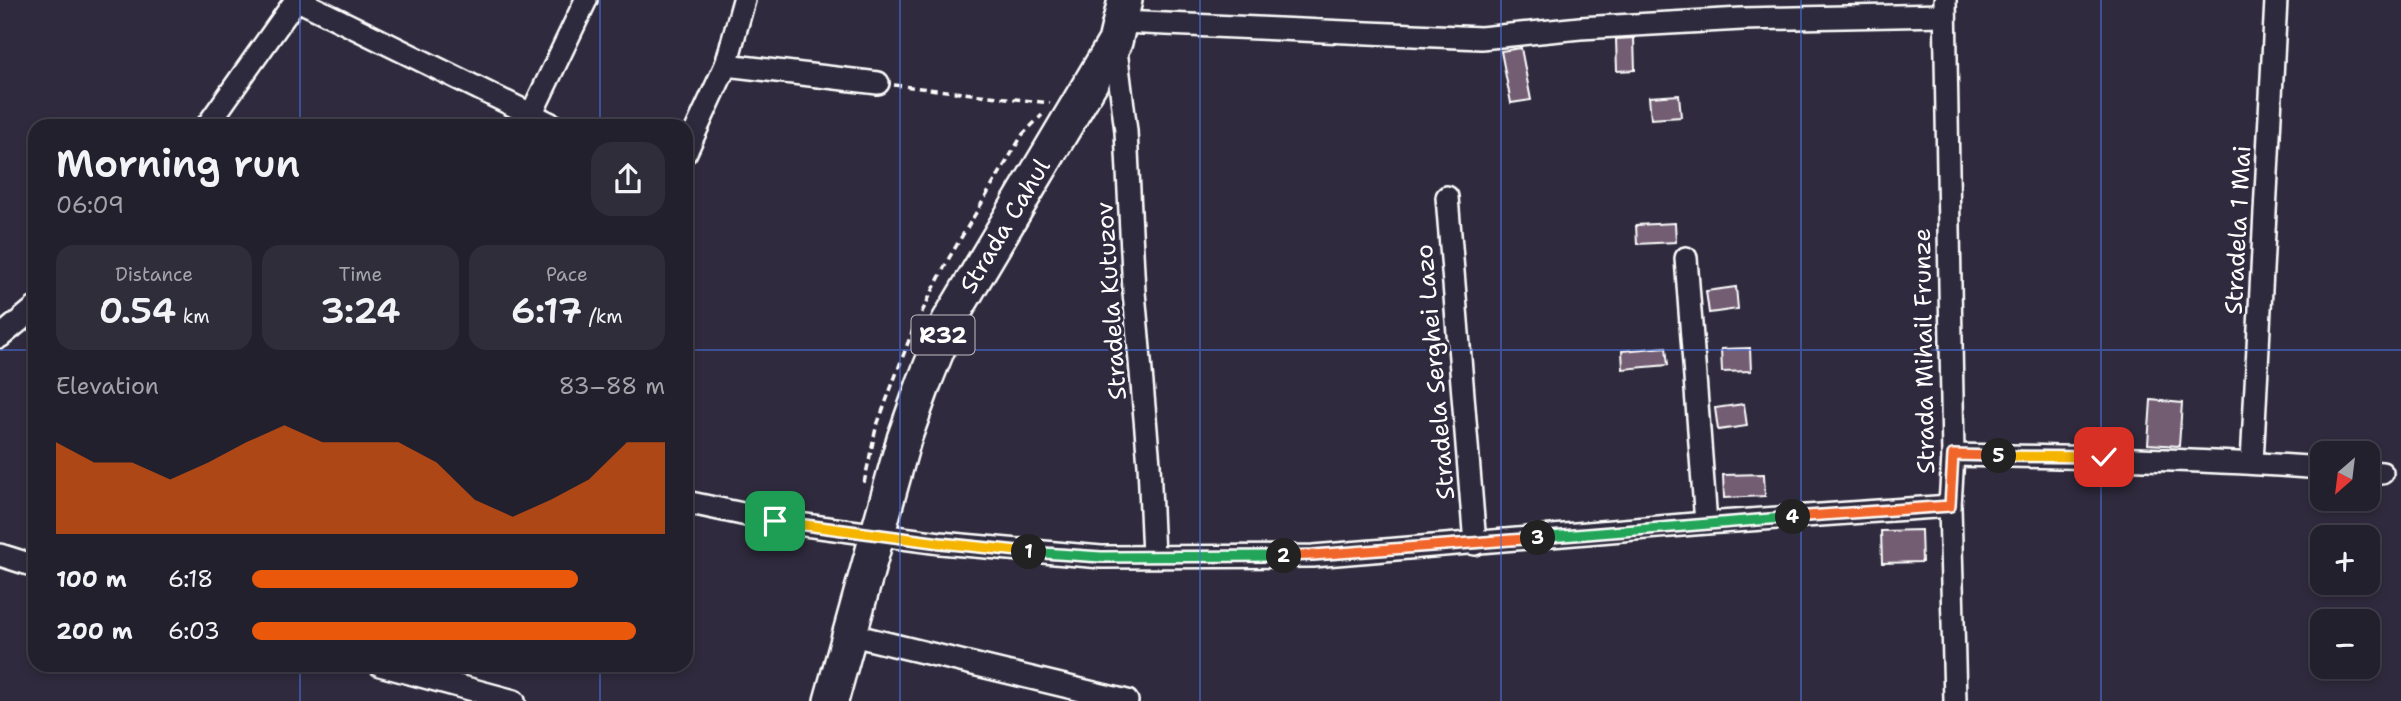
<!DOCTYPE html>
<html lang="en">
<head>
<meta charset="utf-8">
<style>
  body { margin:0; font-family:"Shantell Sans",sans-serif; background:#2f2d3a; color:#f1f3f6; height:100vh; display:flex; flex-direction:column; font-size:26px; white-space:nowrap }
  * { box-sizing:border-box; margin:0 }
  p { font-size:23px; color:#a3a3aa }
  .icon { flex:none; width:38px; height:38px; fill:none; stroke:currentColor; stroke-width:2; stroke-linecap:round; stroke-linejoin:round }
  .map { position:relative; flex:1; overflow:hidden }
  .panel { position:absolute; left:28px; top:119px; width:665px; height:553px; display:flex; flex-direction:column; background:#23202e; border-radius:21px; box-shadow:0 4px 10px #0003,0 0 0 2px #403e4a }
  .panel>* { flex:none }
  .needle { width:46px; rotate:208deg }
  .buttons { position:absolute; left:2310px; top:441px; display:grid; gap:14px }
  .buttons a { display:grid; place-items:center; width:70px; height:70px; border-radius:14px; background:#23202e; box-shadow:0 4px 10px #0003,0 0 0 2px #403e4a; font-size:35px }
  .pin { position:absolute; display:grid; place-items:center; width:60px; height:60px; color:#fff; margin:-30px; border-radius:14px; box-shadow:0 4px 10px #0006 }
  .km { position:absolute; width:35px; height:35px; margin:-18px; border-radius:50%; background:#222; color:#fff; font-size:19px; line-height:35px; text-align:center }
  .round { display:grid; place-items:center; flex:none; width:74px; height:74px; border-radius:21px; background:#2f2d3a }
  .overview { display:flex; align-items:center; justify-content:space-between; height:119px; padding:0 28px }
  h1 { font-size:38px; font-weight:600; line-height:52px }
  .figures { display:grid; grid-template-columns:repeat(3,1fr); gap:10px; height:119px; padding:7px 28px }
  .figures div { display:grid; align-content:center; border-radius:18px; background:#2f2d3a; text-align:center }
  .figures b { font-size:35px; font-weight:600 }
  .figures small { font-size:19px; font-weight:400 }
  .figures p { font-size:19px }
  .chart { height:196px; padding:14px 28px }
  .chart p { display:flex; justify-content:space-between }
  .chart svg { width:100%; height:126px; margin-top:7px; fill:#ea580c; opacity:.7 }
  ul { padding:0 28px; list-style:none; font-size:23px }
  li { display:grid; grid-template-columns:112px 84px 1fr; align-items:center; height:52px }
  li i { height:18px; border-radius:9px; background:#ea580c }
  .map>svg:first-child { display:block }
  .building { fill:#735d73; stroke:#fff; stroke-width:2 }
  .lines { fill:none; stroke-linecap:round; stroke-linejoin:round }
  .minor-casing { stroke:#fff; stroke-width:26 }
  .primary-casing { stroke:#fff; stroke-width:38 }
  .path { stroke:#fff; stroke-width:3.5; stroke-dasharray:7 5; stroke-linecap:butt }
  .minor { stroke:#2f2a3d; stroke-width:21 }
  .primary { stroke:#2f2a3d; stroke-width:33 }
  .split-1-casing { stroke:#fff; stroke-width:14 }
  .split-2-casing { stroke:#fff; stroke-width:14 }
  .split-3-casing { stroke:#fff; stroke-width:14 }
  .split-4-casing { stroke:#fff; stroke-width:14 }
  .split-5-casing { stroke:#fff; stroke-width:14 }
  .split-6-casing { stroke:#fff; stroke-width:14 }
  .split-1 { stroke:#f5b400; stroke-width:9 }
  .split-2 { stroke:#22a559; stroke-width:9 }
  .split-3 { stroke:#f0652b; stroke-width:9 }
  .split-4 { stroke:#22a559; stroke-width:9 }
  .split-5 { stroke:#f0652b; stroke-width:9 }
  .split-6 { stroke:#f5b400; stroke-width:9 }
  .grid { fill:none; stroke:#4a71e0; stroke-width:2; stroke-opacity:0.55 }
  .labels { text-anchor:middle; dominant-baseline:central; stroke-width:6; stroke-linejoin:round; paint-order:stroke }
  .shield { fill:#2f2a3d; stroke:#c1bfc5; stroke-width:2 }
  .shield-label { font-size:23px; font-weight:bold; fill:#fff }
  .street-label { font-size:24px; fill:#fff; stroke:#2f2a3d }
</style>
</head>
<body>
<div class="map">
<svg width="2401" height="701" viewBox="0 0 2401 701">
  <rect width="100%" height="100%" fill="#2f2a3d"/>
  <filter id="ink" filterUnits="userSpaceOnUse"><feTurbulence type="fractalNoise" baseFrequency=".0143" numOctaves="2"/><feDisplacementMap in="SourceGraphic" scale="14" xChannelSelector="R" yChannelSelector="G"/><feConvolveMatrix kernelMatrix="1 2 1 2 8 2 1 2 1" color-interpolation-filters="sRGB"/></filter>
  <g filter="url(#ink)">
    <g class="building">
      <path d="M1634 38 1635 70 1617 71 1616 39Z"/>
      <path d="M1521 48 1531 100 1511 103 1501 51Z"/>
      <path d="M1679 95 1681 117 1651 119 1649 97Z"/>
      <path d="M1675 223 1676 242 1637 244 1636 225Z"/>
      <path d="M1736 287 1738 309 1709 313 1706 291Z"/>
      <path d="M1666 347 1668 365 1623 369 1622 351Z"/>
      <path d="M1750 348 1751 371 1722 372 1721 349Z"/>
      <path d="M2151 400 2182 403 2179 446 2148 444Z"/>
      <path d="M1744 404 1747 426 1718 430 1715 408Z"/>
      <path d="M1764 474 1765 496 1724 498 1723 475Z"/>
      <path d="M1921 530 1922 562 1882 563 1881 531Z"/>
    </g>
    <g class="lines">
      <defs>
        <g id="minor">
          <path d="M298 0 555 126"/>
          <path d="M1945 0 1953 455 1950 506 1955 701"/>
          <path d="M1121 22 1481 38 1580 28 1742 19 1945 15"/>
          <path d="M1115 42 1126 131 1134 292 1149 464 1153 556"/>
          <path d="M726 65 878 83"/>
          <path d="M532 113 586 0"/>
          <path d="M207 126 296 0"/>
          <path d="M686 152 726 65 744 0"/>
          <path d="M1447 197 1475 544"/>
          <path d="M1686 258 1706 523"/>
          <path d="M0 337 35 308"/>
          <path d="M1953 455C2076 457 2199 459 2322 468"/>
          <path d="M2252 463 2276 0"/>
          <path d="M2368 472 2382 473"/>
          <path d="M686 502 775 521 940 543 1101 557 1313 556 1706 523 1950 506"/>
          <path d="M0 555 35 566"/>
          <path d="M848 634 1127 701"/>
          <path d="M380 665 514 701"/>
        </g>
        <path id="primary" d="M831 701 904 439 924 383 949 321 1115 42 1125 0"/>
      </defs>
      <use href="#minor" class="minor-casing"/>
      <use href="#primary" class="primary-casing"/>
      <g class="path">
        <path d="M894 85 1050 103"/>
        <path d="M864 483 876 428 912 332 949 258 1023 134 1042 115"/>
      </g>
      <use href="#minor" class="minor"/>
      <use href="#primary" class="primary"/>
    </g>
  </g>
  <g class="lines" filter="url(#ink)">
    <defs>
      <path id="split-1" d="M775 521 940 543 1029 552"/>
      <path id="split-2" d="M1029 552 1101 557 1284 556"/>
      <path id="split-3" d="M1284 556 1313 555 1538 538"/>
      <path id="split-4" d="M1538 538 1793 517"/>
      <path id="split-5" d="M1793 517 1950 506 1953 455 1999 456"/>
      <path id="split-6" d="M1999 456 2104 457"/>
    </defs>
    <use href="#split-1" class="split-1-casing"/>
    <use href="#split-2" class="split-2-casing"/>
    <use href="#split-3" class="split-3-casing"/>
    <use href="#split-4" class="split-4-casing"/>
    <use href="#split-5" class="split-5-casing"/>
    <use href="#split-6" class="split-6-casing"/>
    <use href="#split-1" class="split-1"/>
    <use href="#split-2" class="split-2"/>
    <use href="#split-3" class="split-3"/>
    <use href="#split-4" class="split-4"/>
    <use href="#split-5" class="split-5"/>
    <use href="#split-6" class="split-6"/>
  </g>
  <path class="grid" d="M300 0V126M600 0V126M900 0V701M1200 0V701M1501 0V701M1801 0V701M2101 0V701M0 350H35M686 350H2401M300 665V701M600 665V701"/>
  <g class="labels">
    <rect class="shield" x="911.5" y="315.5" width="63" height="39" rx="5"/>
    <g class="shield-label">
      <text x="943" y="335">R32</text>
    </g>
    <g class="street-label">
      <text transform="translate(1005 226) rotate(-59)">Strada Cahul</text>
      <text transform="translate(2238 230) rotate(-87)">Stradela 1 Mai</text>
      <text transform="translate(1111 301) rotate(-94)">Stradela Kutuzov</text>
      <text transform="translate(1924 351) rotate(-91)">Strada Mihail Frunze</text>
      <text transform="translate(1435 372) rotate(-95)">Stradela Serghei Lazo</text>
    </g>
  </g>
</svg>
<div class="buttons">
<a><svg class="needle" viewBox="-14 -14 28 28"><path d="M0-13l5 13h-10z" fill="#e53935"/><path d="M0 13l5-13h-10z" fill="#a3a3aa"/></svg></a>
<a>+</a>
<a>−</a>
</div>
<div class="pin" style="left:775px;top:521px;background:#1e9e55"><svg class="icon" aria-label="arrive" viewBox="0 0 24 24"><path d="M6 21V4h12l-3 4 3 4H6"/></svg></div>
<div class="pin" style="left:2104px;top:457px;background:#d93025"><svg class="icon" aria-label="check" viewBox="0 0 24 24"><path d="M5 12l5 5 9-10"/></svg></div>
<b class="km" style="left:1029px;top:552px">1</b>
<b class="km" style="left:1284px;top:556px">2</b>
<b class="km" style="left:1538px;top:538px">3</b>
<b class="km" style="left:1793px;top:517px">4</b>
<b class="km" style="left:1999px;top:456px">5</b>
<section class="panel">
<div class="overview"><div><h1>Morning run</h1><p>06:09</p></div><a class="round"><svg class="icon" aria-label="share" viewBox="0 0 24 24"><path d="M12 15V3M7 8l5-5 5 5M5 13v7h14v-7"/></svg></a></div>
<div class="figures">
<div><p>Distance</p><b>0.54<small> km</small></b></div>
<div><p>Time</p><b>3:24</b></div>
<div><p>Pace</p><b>6:17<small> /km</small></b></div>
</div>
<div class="chart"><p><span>Elevation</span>83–88 m</p>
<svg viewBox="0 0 160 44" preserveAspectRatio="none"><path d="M0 44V12L10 19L20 19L30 25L40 19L50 12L60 6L70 12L80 12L90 12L100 19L110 32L120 38L130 32L140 25L150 12L160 12V44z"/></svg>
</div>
<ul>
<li><b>100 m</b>6:18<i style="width:79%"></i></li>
<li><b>200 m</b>6:03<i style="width:93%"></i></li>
</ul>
</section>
</div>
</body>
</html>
